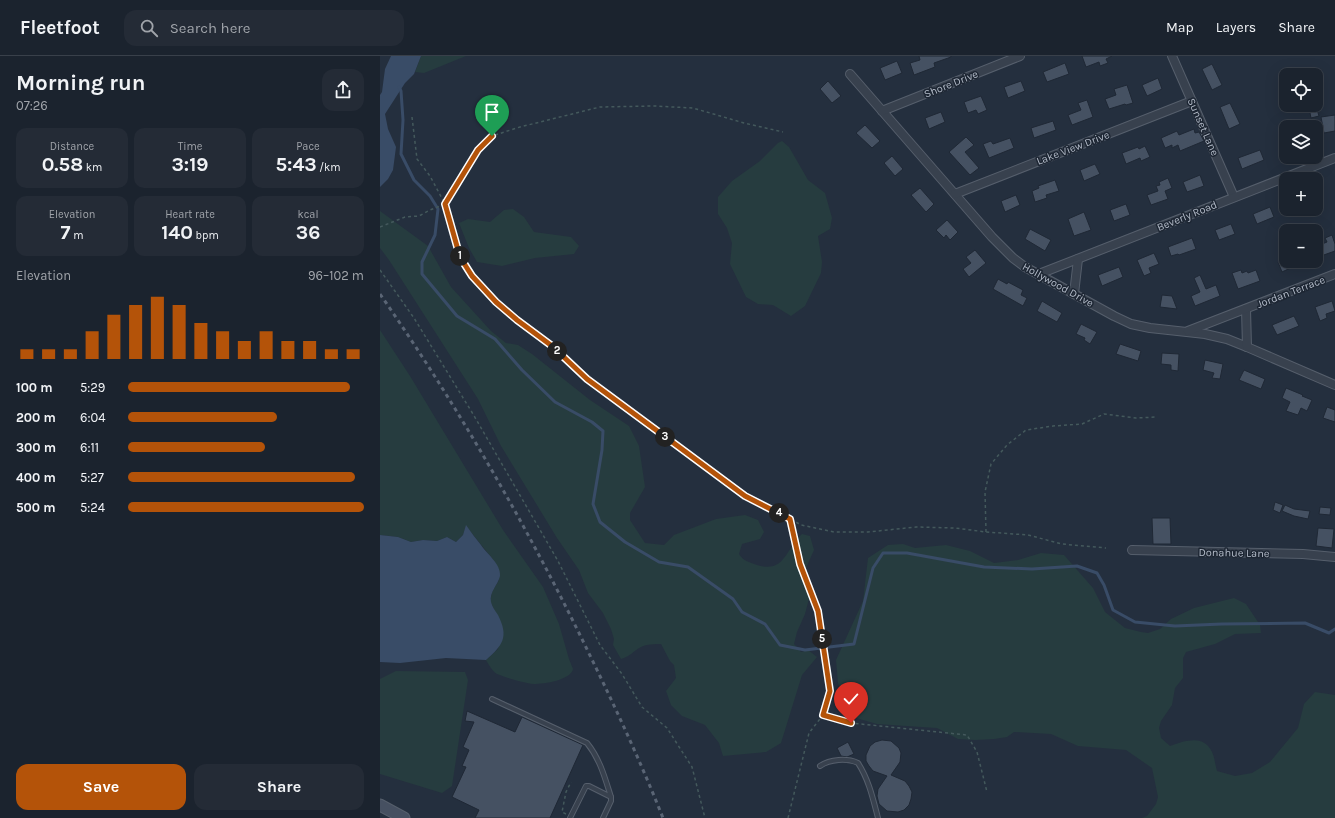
<!DOCTYPE html>
<html lang="en">
<head>
<meta charset="utf-8">
<style>
  body { margin:0; font-family:Karla,sans-serif; background:#242b36; color:#f1f3f6; height:100vh; display:flex; flex-direction:column; font-size:15px; white-space:nowrap }
  * { box-sizing:border-box; margin:0 }
  p { font-size:13px; color:#a0a4aa }
  .icon { flex:none; width:22px; height:22px; fill:none; stroke:currentColor; stroke-width:2; stroke-linecap:round; stroke-linejoin:round }
  .map { position:relative; flex:1; overflow:hidden }
  .sheet { display:flex; flex-direction:column; background:#1b232e; width:380px }
  .sheet>* { flex:none }
  .buttons { position:absolute; left:899px; top:12px; display:grid; gap:8px }
  .buttons a { display:grid; place-items:center; width:44px; height:44px; border-radius:8px; background:#1b232e; box-shadow:0 4px 16px #0002,0 0 0 1px #39404a; font-size:20px }
  .pin { position:absolute; display:grid; place-items:center; width:34px; height:34px; color:#fff; margin:-41px -17px; border-radius:50% 50% 50% 0; rotate:-45deg; box-shadow:0 0 4px #0007 }
  .pin .icon { rotate:45deg }
  .km { position:absolute; width:20px; height:20px; margin:-10px; border-radius:50%; background:#222; color:#fff; font-size:11px; line-height:20px; text-align:center }
  .round { display:grid; place-items:center; flex:none; width:42px; height:42px; border-radius:12px; background:#242b36 }
  .summary { display:flex; align-items:center; justify-content:space-between; height:68px; padding:0 16px }
  h1 { font-size:22px; font-weight:700; line-height:30px }
  .figures { display:grid; grid-template-columns:repeat(3,1fr); gap:6px; height:68px; padding:4px 16px }
  .figures div { display:grid; align-content:center; border-radius:10px; background:#242b36; text-align:center }
  .figures b { font-size:20px; font-weight:700 }
  .figures small { font-size:11px; font-weight:400 }
  .figures p { font-size:11px }
  .chart { height:112px; padding:8px 16px }
  .chart p { display:flex; justify-content:space-between }
  .chart svg { width:100%; height:72px; margin-top:4px; stroke:#b45309; stroke-width:6 }
  .button { display:flex; gap:8px; margin-top:auto; padding:8px 16px }
  .button a { flex:1; height:46px; border-radius:12px; background:#b45309; color:#fff; font-size:16px; font-weight:700; line-height:46px; text-align:center }
  .button a+a { background:#242b36; color:#f1f3f6 }
  ul { padding:0 16px; list-style:none; font-size:13px }
  li { display:grid; grid-template-columns:64px 48px 1fr; align-items:center; height:30px }
  li i { height:10px; border-radius:5px; background:#b45309 }
  header { display:flex; align-items:center; gap:24px; box-sizing:border-box; height:56px; padding:0 20px; background:#1b232e; border-bottom:1px solid #39404a }
  header strong { font-size:19px }
  nav { display:flex; gap:22px; margin-inline-start:auto; font-size:14px }
  .search { width:280px; height:36px; background:#242b36; display:flex; align-items:center; gap:10px; box-sizing:border-box; padding:0 14px; border-radius:12px; color:#a0a4aa; font-size:15px }
  main { display:flex; flex:1; min-height:0 }
  .map>svg:first-child { display:block }
  .green { fill:#263c3f }
  .water { fill:#394c67 }
  .lines { fill:none; stroke-linecap:round; stroke-linejoin:round }
  .stream { stroke:#394c67; stroke-width:3 }
  .building { fill:#455162; stroke:#1f2835 }
  .lane-casing { stroke:#565f6c; stroke-width:6 }
  .street-casing { stroke:#565f6c; stroke-width:10 }
  .secondary-casing { stroke:#565f6c; stroke-width:13 }
  .path { stroke:#44595c; stroke-width:1.5; stroke-dasharray:3 3; stroke-linecap:butt }
  .lane { stroke:#38414e; stroke-width:4 }
  .street { stroke:#38414e; stroke-width:8 }
  .secondary { stroke:#465061; stroke-width:11 }
  .rail { stroke:#5a6575; stroke-width:3; stroke-dasharray:4 4; stroke-linecap:butt }
  .route-casing { stroke:#fff; stroke-width:8 }
  .route { stroke:#b45309; stroke-width:5 }
  .labels { text-anchor:middle; dominant-baseline:central; stroke-width:3; stroke-linejoin:round; paint-order:stroke }
  .street-label { font-size:11px; fill:#b4bcc9; stroke:#1d2633 }
</style>
</head>
<body>
<header>
<strong>Fleetfoot</strong>
<div class="search"><svg class="icon" aria-label="search" viewBox="0 0 24 24"><circle cx="10" cy="10" r="6"/><path d="M15 15l6 6"/></svg>Search here</div>
<nav><a>Map</a><a>Layers</a><a>Share</a></nav>
</header>
<main>
<section class="sheet">
<div class="summary"><div><h1>Morning run</h1><p>07:26</p></div><a class="round"><svg class="icon" aria-label="share" viewBox="0 0 24 24"><path d="M12 15V3M7 8l5-5 5 5M5 13v7h14v-7"/></svg></a></div>
<div class="figures">
<div><p>Distance</p><b>0.58<small> km</small></b></div>
<div><p>Time</p><b>3:19</b></div>
<div><p>Pace</p><b>5:43<small> /km</small></b></div>
</div>
<div class="figures">
<div><p>Elevation</p><b>7<small> m</small></b></div>
<div><p>Heart rate</p><b>140<small> bpm</small></b></div>
<div><p>kcal</p><b>36</b></div>
</div>
<div class="chart"><p><span>Elevation</span>96–102 m</p>
<svg viewBox="0 0 160 44" preserveAspectRatio="none"><path d="M5 44V38M15 44V38M25 44V38M35 44V27M45 44V17M55 44V11M65 44V6M75 44V11M85 44V22M95 44V27M105 44V33M115 44V27M125 44V33M135 44V33M145 44V38M155 44V38"/></svg>
</div>
<ul>
<li><b>100 m</b>5:29<i style="width:94%"></i></li>
<li><b>200 m</b>6:04<i style="width:63%"></i></li>
<li><b>300 m</b>6:11<i style="width:58%"></i></li>
<li><b>400 m</b>5:27<i style="width:96%"></i></li>
<li><b>500 m</b>5:24<i style="width:100%"></i></li>
</ul>
<div class="button"><a>Save</a><a>Share</a></div>
</section>
<div class="map">
<svg width="955" height="762" viewBox="0 0 955 762">
  <rect width="100%" height="100%" fill="#242f3e"/>
  <g class="green">
    <path d="M41 0H86L44 17 35 16Z"/>
    <path d="M402 85 409 91 428 124 445 137 452 162 450 173 438 180 442 206 441 217 425 250 411 260 393 249 378 248 366 241 350 208 352 187 347 172 338 158V141L352 125 380 105 398 87Z"/>
    <path d="M133 153 144 161 154 176 191 181 199 190 194 198 155 202 122 210 97 206 89 192 79 167 88 163 110 166 124 154Z"/>
    <path d="M0 155 48 190 71 231 111 275 126 287 138 289 152 298 210 344 249 370 259 390 265 431 250 457V464L265 487 284 489 294 479 336 463 365 459 378 464 384 476 380 483 362 488 359 498C363 505 369 506 377 509 405 518 406 492 422 478L430 480 434 494 426 512 431 535 425 558 417 576 414 588 421 596 428 594 437 601 422 619 401 687 386 696 343 700 339 687 325 669 302 660 291 649 286 635 296 622 294 609 290 605 281 588C275 588 267 588 261 591 253 595 251 600 241 603L233 589 234 583 231 573 223 557 208 537 199 514 177 482 121 390 98 343 9 204 0 192Z"/>
    <path d="M0 274 30 320 123 474 163 531 179 568 189 603 193 613C191 624 164 628 154 628 144 627 127 622 117 618 112 615 109 609 106 604L118 593 121 567 110 545 112 536 119 524 115 506 86 470 83 479 76 486 67 481 57 485 43 484 31 486 18 481 0 479Z"/>
    <path d="M523 488 535 492 566 489 590 495 614 507 638 504 661 497 684 499 713 532 725 556 745 572 761 576 768 577 780 573 791 563 814 552 854 542 866 548 880 569 881 577 855 578 835 588 806 596 803 602V622L795 632 792 649 781 665 779 672 781 682 790 690C805 685 823 678 832 696 835 702 835 709 837 715L855 720 872 717 890 706 918 672 924 648 935 636 955 639V762H762L767 760 776 748 778 741 772 712 746 694 698 690 671 678 634 676 627 681 614 683 595 684 578 683 557 672 497 668 476 662 466 657 458 627 456 604 483 545 488 502 508 489Z"/>
    <path d="M16 615 85 616 88 624 72 730 62 737 0 718V623Z"/>
  </g>
  <g class="water">
    <path d="M11 0H41L34 18 25 27 5 58 8 73 16 91 13 114 8 123 0 131V39L2 36 5 13Z"/>
    <path d="M86 469C91 476 96 483 101 489 107 498 121 508 120 520 118 529 109 536 111 546 112 550 115 555 118 559 129 581 123 589 106 604L66 602 20 607 0 606V479L18 481 31 486 43 484 57 485 67 481 76 486 83 479Z"/>
  </g>
  <g class="lines">
    <path class="stream" d="M19 31 21 35 23 64 21 98 34 124 50 140 58 153 55 179 42 206V218L77 260 115 283 142 314 175 346 212 366 223 375 222 394 213 448 220 466 245 486 279 506 308 511 353 543 362 556 385 568 400 589 425 594 474 588 493 512 503 497H527L604 511 652 513 697 510 717 517 724 529 733 554 755 566 795 570 842 568 925 567 949 577 955 573"/>
  </g>
  <g class="building">
    <path d="M539 0H571V1L554 7 555 11 534 19 530 7 540 4Z"/>
    <path d="M702 0H732L726 3 728 7 720 10 719 6 706 11Z"/>
    <path d="M517 5 522 17 505 24 500 12Z"/>
    <path d="M685 7 689 18 667 26 663 16Z"/>
    <path d="M832 8 842 29 832 34 822 13Z"/>
    <path d="M778 22 782 33 767 40 762 29Z"/>
    <path d="M448 25 461 40 452 47 440 33Z"/>
    <path d="M641 25 645 35 628 42 624 31Z"/>
    <path d="M747 29 753 47 746 49 745 48 729 53 725 43 736 39 734 33Z"/>
    <path d="M601 40 607 54 598 58 596 54 588 57 584 46Z"/>
    <path d="M707 44 713 61 692 69 688 59 701 54 698 47Z"/>
    <path d="M850 47 860 68 849 73 840 51Z"/>
    <path d="M936 50 939 60 931 62 929 52Z"/>
    <path d="M561 56 565 66 549 73 545 62Z"/>
    <path d="M955 59V75L944 77 941 61Z"/>
    <path d="M673 65 676 74 654 82 651 72Z"/>
    <path d="M485 69 500 85 492 92 476 77Z"/>
    <path d="M814 73 815 77 819 76 824 85 800 95 798 89 792 92V89L785 92 781 82 797 75 799 79Z"/>
    <path d="M586 81 594 89 585 96 599 112 590 119 569 96Z"/>
    <path d="M630 82 634 92 609 102 603 88 611 85 613 88Z"/>
    <path d="M765 90 770 101 761 105 760 102 746 108 742 97 758 91 759 93Z"/>
    <path d="M880 94 884 104 862 113 858 102Z"/>
    <path d="M512 100 523 113 515 120 504 107Z"/>
    <path d="M715 108 720 118 704 125 700 114Z"/>
    <path d="M820 119 824 130 807 136 803 126Z"/>
    <path d="M788 122 792 132 785 135 788 143 771 149 767 139 778 135 776 130 780 129 779 126Z"/>
    <path d="M675 124 679 135 666 139 667 142 655 146 652 135 659 132 658 130Z"/>
    <path d="M540 132 554 148 546 156 531 139Z"/>
    <path d="M636 139 640 149 625 156 621 145Z"/>
    <path d="M746 148 750 159 734 165 730 154Z"/>
    <path d="M890 151 894 161 877 168 873 158Z"/>
    <path d="M704 156 711 174 694 180 688 163Z"/>
    <path d="M567 164 578 176 570 184 566 179 564 182 556 174Z"/>
    <path d="M851 168 855 178 839 184 835 174Z"/>
    <path d="M650 173 671 184 665 195 645 183Z"/>
    <path d="M952 179 955 188V195L941 200 937 190 947 186 945 182Z"/>
    <path d="M812 182 816 193 799 199 798 198 791 200 788 191Z"/>
    <path d="M595 194 606 207 589 221 583 213 591 207 586 201Z"/>
    <path d="M774 197 779 208 769 212 771 217 764 220 757 204Z"/>
    <path d="M906 203V205H925L902 216 898 206Z"/>
    <path d="M739 211 743 221 722 230 718 219Z"/>
    <path d="M861 214 862 217 867 215 868 217 876 214 880 225 858 233 852 217Z"/>
    <path d="M820 219 826 233 836 229 840 240 815 250 811 240 820 236 814 222Z"/>
    <path d="M618 223 627 228 628 226 643 234 641 239 647 242 643 250 613 233Z"/>
    <path d="M782 239 792 240 797 253 780 251Z"/>
    <path d="M662 245 682 257 677 266 657 255Z"/>
    <path d="M952 245 955 255 946 258 947 262 940 265 935 251Z"/>
    <path d="M914 260 919 270 897 279 892 269Z"/>
    <path d="M701 268 717 276 710 288 704 284 705 282 696 278Z"/>
    <path d="M740 288 761 295 758 305 736 298Z"/>
    <path d="M782 297 799 298 798 315 791 314V309L781 308Z"/>
    <path d="M825 304 843 308 840 323 832 322 834 317 823 314Z"/>
    <path d="M864 314 885 323 881 333 859 324Z"/>
    <path d="M906 332 923 339 922 340 932 344 927 355 921 352 918 359 906 355 910 346 902 342Z"/>
    <path d="M947 351 955 354V366L943 362Z"/>
    <path d="M895 446 903 449 900 457 893 454Z"/>
    <path d="M905 449 914 453 930 455 928 463 914 460 902 455Z"/>
    <path d="M940 451 951 452 950 459 939 458Z"/>
    <path d="M772 462H790L791 488H773Z"/>
    <path d="M938 472 954 473 952 492 936 490Z"/>
    <path d="M87 655 135 676 142 661 203 689 170 762H95L99 754 72 741 86 711 82 710 89 694 83 691 94 666 85 665Z"/>
    <path d="M502 684 511 685 519 692 521 697 520 706 511 719 525 725 529 730 532 736 531 743 529 749 524 754 518 756 507 755 499 748 497 740 498 733 507 720 493 715 489 710 486 705V699L490 690 495 686Z"/>
    <path d="M468 686 474 698 467 701 461 700 457 692Z"/>
  </g>
  <g class="lines">
    <defs>
      <g id="lane">
        <path d="M112 643 207 687C220 703 225 722 231 741"/>
        <path d="M440 710C450 703 467 702 478 707 489 724 493 743 498 762"/>
        <path d="M190 762 206 730H209L231 741V745L223 762"/>
      </g>
      <g id="street">
        <path d="M792 0 854 141"/>
        <path d="M470 18 612 181 633 202 645 211 734 260 751 268 770 272 825 278 847 283 867 291 955 329"/>
        <path d="M502 55 640 0"/>
        <path d="M575 138 812 45"/>
        <path d="M659 218 955 102"/>
        <path d="M694 238 698 203"/>
        <path d="M866 253 867 291"/>
        <path d="M808 275 955 218"/>
        <path d="M752 494 923 498 955 501"/>
      </g>
      <path id="secondary" d="M0 749 24 762"/>
    </defs>
    <use href="#lane" class="lane-casing"/>
    <use href="#street" class="street-casing"/>
    <use href="#secondary" class="secondary-casing"/>
    <g class="path">
      <path d="M32 61 37 103 50 120 65 148 80 201 92 220 116 246 137 264 172 290 207 323 365 440 397 455 421 469 454 476H488L536 471 575 472 606 476 648 479 682 488 726 492"/>
      <path d="M0 171 25 161 39 160 50 154 65 148 98 94 112 80 140 71 220 51 274 50 313 52 364 67 403 76"/>
      <path d="M0 214 34 262 93 358 178 505 220 589 242 618 262 651 287 672 312 711 325 762"/>
      <path d="M410 463 420 508 438 555 450 635 443 659"/>
      <path d="M606 476 605 436 611 408 627 389 646 374 673 370 702 368 724 358 756 362 777 361"/>
      <path d="M186 758 182 756 186 736 191 726"/>
      <path d="M408 762 429 677 443 659 471 667 587 679 597 696 607 736"/>
    </g>
    <use href="#lane" class="lane"/>
    <use href="#street" class="street"/>
    <use href="#secondary" class="secondary"/>
    <path class="rail" d="M0 238C75 346 141 460 199 577 229 638 258 699 283 762"/>
  </g>
  <g class="lines">
    <defs>
      <path id="route" d="M112 80 98 94 65 148 80 201 92 220 116 246 137 264 172 290 207 323 299 391 365 440 410 463 420 508 438 555 450 635 443 659 471 667"/>
    </defs>
    <use href="#route" class="route-casing"/>
    <use href="#route" class="route"/>
  </g>
  <g class="labels">
    <g class="street-label">
      <text transform="translate(571 28) rotate(-22)">Shore Drive</text>
      <text transform="translate(823 71) rotate(66)">Sunset Lane</text>
      <text transform="translate(693 92) rotate(-21)">Lake View Drive</text>
      <text transform="translate(807 160) rotate(-22)">Beverly Road</text>
      <text transform="translate(678 229) rotate(29)">Hollywood Drive</text>
      <text transform="translate(911 236) rotate(-21)">Jordan Terrace</text>
      <text transform="translate(854 497) rotate(1)">Donahue Lane</text>
    </g>
  </g>
</svg>
<div class="buttons">
<a><svg class="icon" aria-label="locate" viewBox="0 0 24 24"><circle cx="12" cy="12" r="6"/><path d="M12 2v4M12 18v4M2 12h4M18 12h4"/></svg></a>
<a><svg class="icon" aria-label="layers" viewBox="0 0 24 24"><path d="M12 4l9 5-9 5-9-5zM3 14l9 5 9-5"/></svg></a>
<a>+</a>
<a>−</a>
</div>
<div class="pin" style="left:112px;top:80px;background:#1e9e55"><svg class="icon" aria-label="arrive" viewBox="0 0 24 24"><path d="M6 21V4h12l-3 4 3 4H6"/></svg></div>
<div class="pin" style="left:471px;top:667px;background:#d93025"><svg class="icon" aria-label="check" viewBox="0 0 24 24"><path d="M5 12l5 5 9-10"/></svg></div>
<b class="km" style="left:80px;top:200px">1</b>
<b class="km" style="left:177px;top:295px">2</b>
<b class="km" style="left:285px;top:381px">3</b>
<b class="km" style="left:399px;top:457px">4</b>
<b class="km" style="left:442px;top:583px">5</b>
</div>
</main>
</body>
</html>
